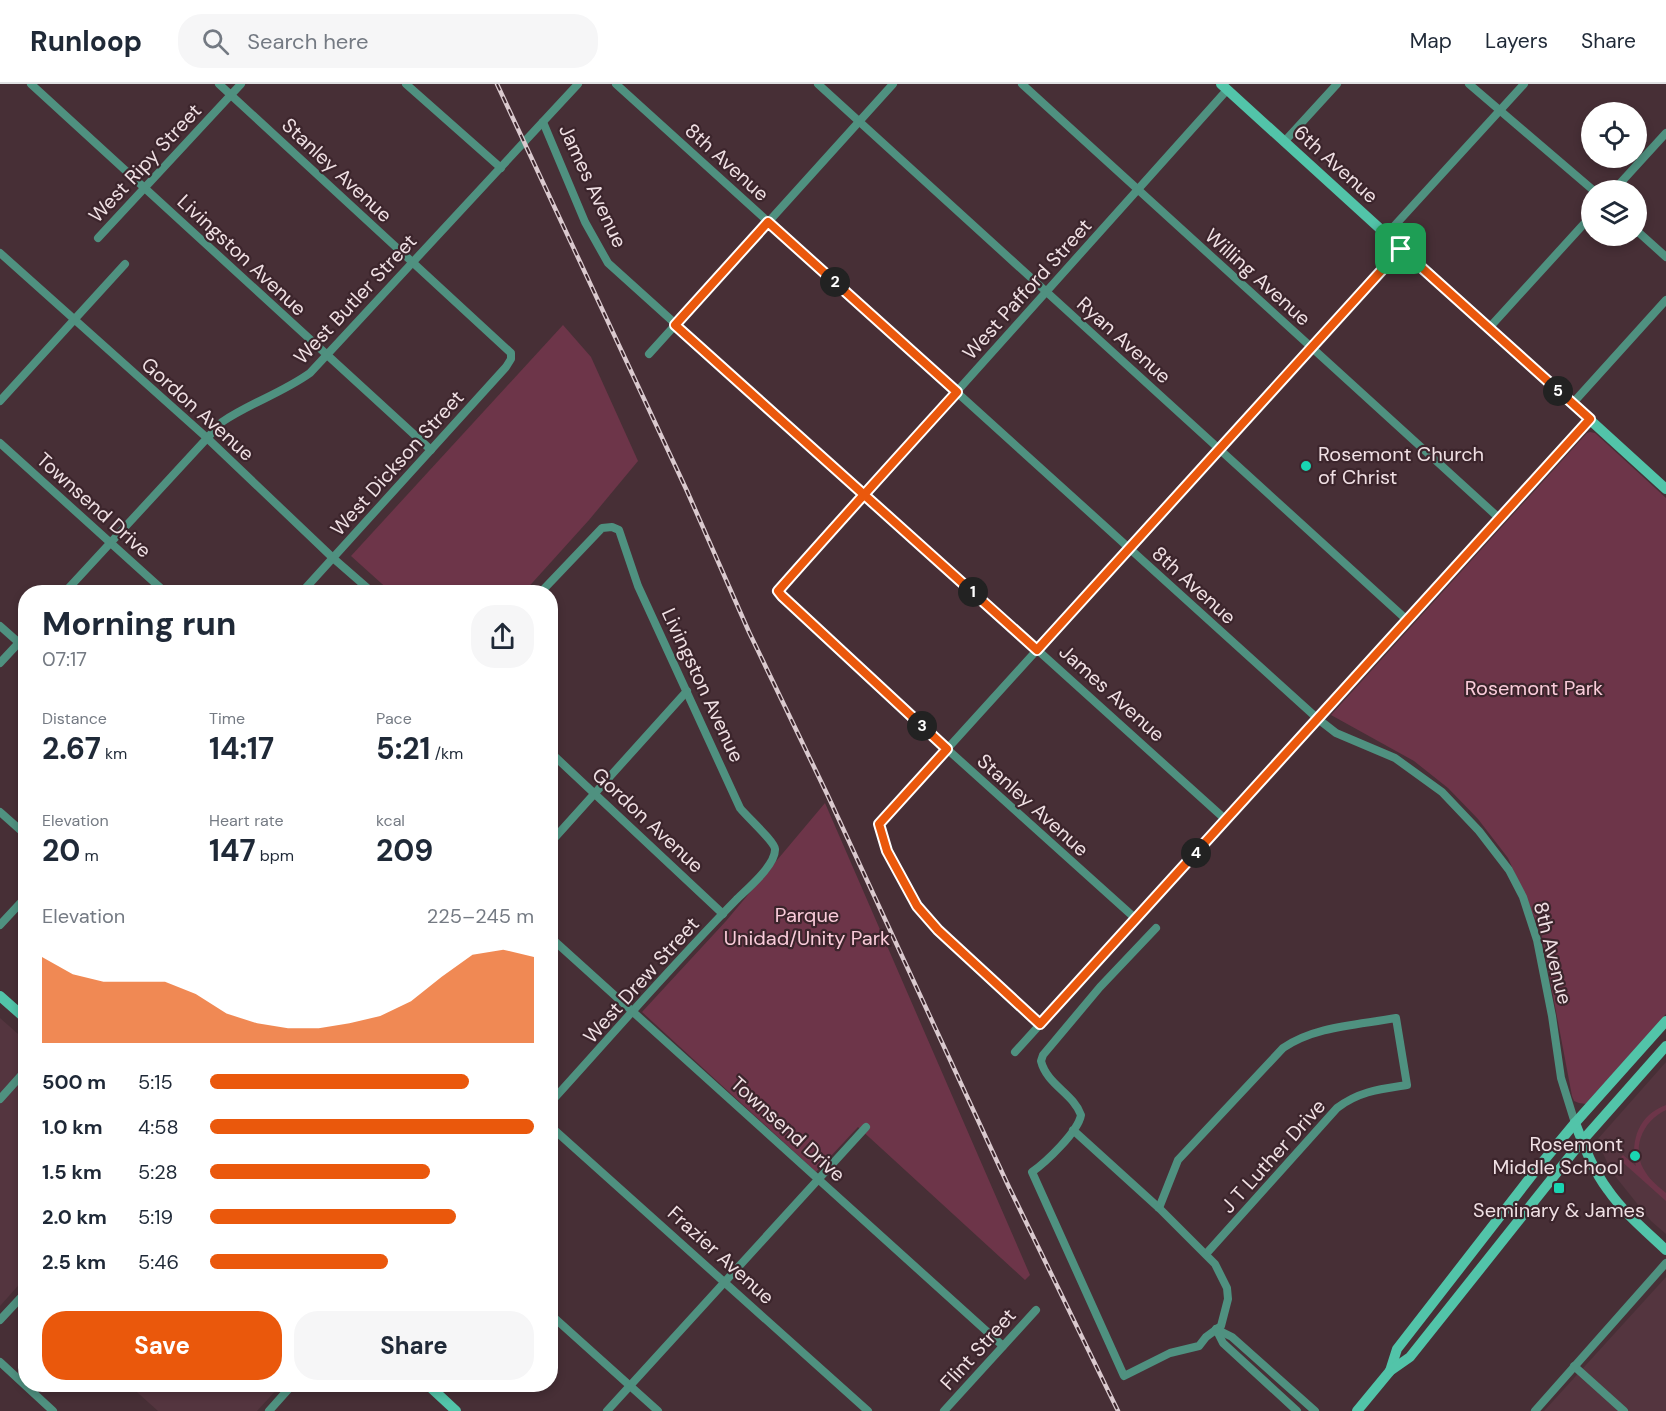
<!DOCTYPE html>
<html lang="en">
<head>
<meta charset="utf-8">
<style>
  body { margin:0; font-family:"DM Sans",sans-serif; background:#f6f6f7; color:#1f2937; height:100vh; display:flex; flex-direction:column; font-size:22px; white-space:nowrap }
  * { box-sizing:border-box; margin:0 }
  p { font-size:20px; color:#747a83 }
  .icon { flex:none; width:33px; height:33px; fill:none; stroke:currentColor; stroke-width:2; stroke-linecap:round; stroke-linejoin:round }
  .map { position:relative; flex:1; overflow:hidden }
  .sheet { position:absolute; left:18px; top:501px; width:540px; height:807px; display:flex; flex-direction:column; background:#fff; border-radius:24px; box-shadow:0 3px 9px #0003 }
  .sheet>* { flex:none }
  .fabs { position:absolute; left:1581px; top:18px; display:grid; gap:12px }
  .fabs a { display:grid; place-items:center; width:66px; height:66px; border-radius:50%; background:#fff; box-shadow:0 3px 9px #0003; font-size:30px }
  .pin { position:absolute; display:grid; place-items:center; width:51px; height:51px; color:#fff; margin:-26px; border-radius:12px; box-shadow:0 3px 9px #0006 }
  .km { position:absolute; width:30px; height:30px; margin:-15px; border-radius:50%; background:#222; color:#fff; font-size:16px; line-height:30px; text-align:center }
  .round { display:grid; place-items:center; flex:none; width:63px; height:63px; border-radius:24px; background:#f6f6f7 }
  .head { display:flex; align-items:center; justify-content:space-between; height:102px; padding:0 24px }
  h1 { font-size:33px; font-weight:700; line-height:45px }
  .stats { display:grid; grid-template-columns:repeat(3,1fr); gap:9px; height:102px; padding:6px 24px }
  .stats div { display:grid; align-content:center }
  .stats b { font-size:30px; font-weight:700 }
  .stats small { font-size:16px; font-weight:400 }
  .stats p { font-size:16px }
  .chart { height:168px; padding:12px 24px }
  .chart p { display:flex; justify-content:space-between }
  .chart svg { width:100%; height:108px; margin-top:6px; fill:#ea580c; opacity:.7 }
  .primary-button { display:flex; gap:12px; margin-top:auto; padding:12px 24px }
  .primary-button a { flex:1; height:69px; border-radius:24px; background:#ea580c; color:#fff; font-size:24px; font-weight:700; line-height:69px; text-align:center }
  .primary-button a+a { background:#f6f6f7; color:#1f2937 }
  ul { padding:0 24px; list-style:none; font-size:20px }
  li { display:grid; grid-template-columns:96px 72px 1fr; align-items:center; height:45px }
  li i { height:15px; border-radius:8px; background:#ea580c }
  header { display:flex; align-items:center; gap:36px; box-sizing:border-box; height:84px; padding:0 30px; background:#fff; border-bottom:2px solid #e0e1e3 }
  header strong { font-size:28px }
  nav { display:flex; gap:33px; margin-inline-start:auto; font-size:21px }
  .search { width:420px; height:54px; background:#f6f6f7; display:flex; align-items:center; gap:15px; box-sizing:border-box; padding:0 21px; border-radius:24px; color:#747a83; font-size:22px }
  .map>svg:first-child { display:block }
  .built { fill:#54353f }
  .green { fill:#6d3549 }
  .lines { fill:none; stroke-linecap:round; stroke-linejoin:round }
  .street { stroke:#4f9180; stroke-width:8 }
  .secondary { stroke:#52c4a9; stroke-width:10 }
  .rail-casing { stroke:#dac9ce; stroke-width:4.5 }
  .rail { stroke:#3c252c; stroke-width:2; stroke-dasharray:7; stroke-linecap:butt }
  .route-casing { stroke:#fff; stroke-width:12 }
  .route { stroke:#ea580c; stroke-width:8 }
  .poi-dot { fill:#19d5b2; stroke:#3c252c; stroke-width:2 }
  .labels { text-anchor:middle; dominant-baseline:central; stroke-width:4.5; stroke-linejoin:round; paint-order:stroke }
  .street-label { font-size:20px; fill:#f0e0e4; stroke:#3c252c }
  .poi-label { font-size:20px; fill:#f0e0e4; stroke:#3c252c; text-anchor:start }
  .park-label { font-size:20px; fill:#faccda; stroke:#3c252c }
</style>
</head>
<body>
<header>
<strong>Runloop</strong>
<div class="search"><svg class="icon" aria-label="search" viewBox="0 0 24 24"><circle cx="10" cy="10" r="6"/><path d="M15 15l6 6"/></svg>Search here</div>
<nav><a>Map</a><a>Layers</a><a>Share</a></nav>
</header>
<div class="map">
<svg width="1666" height="1327" viewBox="0 0 1666 1327">
  <rect width="100%" height="100%" fill="#472f36"/>
  <g class="built">
    <path d="M0 934 26 957 25 1194 0 1222Z"/>
    <path d="M1666 978V1150L1651 1137 1611 1087 1597 1056Z"/>
    <path d="M1666 1193V1327H1544Z"/>
    <path d="M129 1301H281L257 1327H158Z"/>
  </g>
  <g class="green">
    <path d="M563 241 591 273 638 377 589 436 524 508H391L351 472Z"/>
    <path d="M1590 348 1595 349 1666 414V930L1586 1020 1579 1019 1574 1017 1572 1012 1541 848 1508 774 1478 735 1448 704 1414 677 1331 631 1587 349Z"/>
    <path d="M825 719 1030 1191 1025 1196 858 1043 816 1088 642 928 726 837Z"/>
    <path d="M1666 1021V1026C1642 1037 1630 1066 1646 1089 1651 1097 1659 1103 1666 1109V1117L1619 1075 1623 1071 1636 1082C1630 1056 1639 1031 1666 1021Z"/>
  </g>
  <g class="lines">
    <g class="street">
      <path d="M31 0 431 366"/>
      <path d="M219 0 511 269V275L506 283 302 508"/>
      <path d="M406 0 501 84"/>
      <path d="M616 0 1318 635 1336 649 1395 674 1442 708 1479 747 1509 786 1523 813 1537 856 1552 932 1561 994 1575 1039"/>
      <path d="M818 0 1407 536"/>
      <path d="M1022 0 1499 434"/>
      <path d="M1469 0 1593 106"/>
      <path d="M543 38 585 138 608 179 1226 736"/>
      <path d="M1284 58 1337 0"/>
      <path d="M1614 106 1666 49"/>
      <path d="M1636 146 1666 173"/>
      <path d="M1386 151 1524 0"/>
      <path d="M98 154 241 0"/>
      <path d="M0 169 206 353 333 474 372 508"/>
      <path d="M1489 244 1592 131"/>
      <path d="M649 270 893 0"/>
      <path d="M0 317 125 180"/>
      <path d="M1572 320 1666 216"/>
      <path d="M0 359 165 508"/>
      <path d="M65 508 222 338C250 319 282 309 310 289L578 0"/>
      <path d="M541 508 602 444 612 443 619 446 638 502 740 724C747 733 774 757 775 765 776 781 747 805 736 816 672 881 612 951 550 1019"/>
      <path d="M0 542 26 565"/>
      <path d="M0 579 26 551"/>
      <path d="M550 668 723 830"/>
      <path d="M0 728 26 751"/>
      <path d="M550 759 687 607"/>
      <path d="M1136 835 947 665 782 512 778 507 1227 6"/>
      <path d="M0 841 26 813"/>
      <path d="M550 853 1003 1262"/>
      <path d="M1040 940 938 846 917 823 887 767 879 740 1401 165"/>
      <path d="M1015 968 1590 335"/>
      <path d="M0 1015 26 986"/>
      <path d="M550 1042 868 1327"/>
      <path d="M1073 1046 1159 1124 1215 1180 1227 1204 1228 1215 1221 1242 1206 1253 1199 1262 1170 1269 1124 1292 1032 1088C1046 1078 1078 1048 1081 1031 1073 1009 1047 1001 1041 977L1043 971 1100 903 1156 844"/>
      <path d="M1159 1124 1178 1076 1283 964C1315 942 1358 941 1396 934L1407 1001C1381 1005 1359 1007 1337 1024L1206 1170"/>
      <path d="M550 1230 658 1327"/>
      <path d="M0 1236 26 1208"/>
      <path d="M1216 1245 1232 1253 1315 1327"/>
      <path d="M1216 1245 1223 1259 1297 1327"/>
      <path d="M0 1278 53 1327"/>
      <path d="M1574 1282 1624 1327"/>
      <path d="M269 1327 293 1300"/>
      <path d="M607 1327 866 1043"/>
      <path d="M944 1327 1036 1226"/>
      <path d="M1535 1327 1666 1179"/>
    </g>
    <g class="secondary">
      <path d="M1221 0 1666 405"/>
      <path d="M0 912 26 935"/>
      <path d="M1575 1039C1584 1062 1593 1086 1608 1106 1624 1129 1646 1147 1666 1166"/>
      <path d="M1390 1287 1397 1265 1536 1086 1575 1039 1666 937"/>
      <path d="M427 1300 456 1327"/>
      <path d="M1357 1327 1390 1287 1410 1273 1582 1057 1666 962"/>
    </g>
    <defs>
      <path id="rail" d="M497 0 687 407 749 548 828 712 1007 1099 1118 1327"/>
    </defs>
    <use href="#rail" class="rail-casing"/>
    <use href="#rail" class="rail"/>
  </g>
  <g class="lines">
    <defs>
      <path id="route" d="M1401 165 1037 566 675 241 768 138 957 308C897 374 837 440 778 507L782 512 947 665 879 740 887 767 917 822 938 846 1040 940 1590 335 1401 165"/>
    </defs>
    <use href="#route" class="route-casing"/>
    <use href="#route" class="route"/>
  </g>
  <g class="poi-dot">
    <circle cx="1306" cy="382" r="6"/>
    <circle cx="1635" cy="1072" r="6"/>
    <rect x="1553" y="1098" width="12" height="12" rx="3"/>
  </g>
  <g class="labels">
    <g class="street-label">
      <text transform="translate(727 78) rotate(42)">8th Avenue</text>
      <text transform="translate(145 79) rotate(-47)">West Ripy Street</text>
      <text transform="translate(1336 80) rotate(42)">6th Avenue</text>
      <text transform="translate(337 86) rotate(43)">Stanley Avenue</text>
      <text transform="translate(593 102) rotate(65)">James Avenue</text>
      <text transform="translate(242 171) rotate(43)">Livingston Avenue</text>
      <text transform="translate(1258 193) rotate(42)">Willing Avenue</text>
      <text transform="translate(1027 205) rotate(-48)">West Pafford Street</text>
      <text transform="translate(355 215) rotate(-47)">West Butler Street</text>
      <text transform="translate(1124 256) rotate(42)">Ryan Avenue</text>
      <text transform="translate(198 325) rotate(42)">Gordon Avenue</text>
      <text transform="translate(397 379) rotate(-48)">West Dickson Street</text>
      <text transform="translate(94 421) rotate(42)">Townsend Drive</text>
      <text transform="translate(1194 501) rotate(42)">8th Avenue</text>
      <text transform="translate(703 601) rotate(65)">Livingston Avenue</text>
      <text transform="translate(1112 609) rotate(42)">James Avenue</text>
      <text transform="translate(1033 721) rotate(42)">Stanley Avenue</text>
      <text transform="translate(648 736) rotate(43)">Gordon Avenue</text>
      <text transform="translate(1553 869) rotate(76)">8th Avenue</text>
      <text transform="translate(641 896) rotate(-48)">West Drew Street</text>
      <text transform="translate(788 1045) rotate(42)">Townsend Drive</text>
      <text transform="translate(1273 1072) rotate(-48)">J T Luther Drive</text>
      <text transform="translate(721 1171) rotate(42)">Frazier Avenue</text>
      <text transform="translate(978 1265) rotate(-48)">Flint Street</text>
    </g>
    <g class="poi-label">
      <text x="1318" y="370">Rosemont Church<tspan x="1318" dy="23">of Christ</tspan></text>
      <text x="1623" y="1060" text-anchor="end">Rosemont<tspan x="1623" dy="23">Middle School</tspan></text>
      <text x="1559" y="1126" text-anchor="middle">Seminary &amp; James</text>
    </g>
    <g class="park-label">
      <text x="1534" y="604">Rosemont Park</text>
      <text x="807" y="831">Parque<tspan x="807" dy="23">Unidad/Unity Park</tspan></text>
    </g>
  </g>
</svg>
<div class="fabs">
<a><svg class="icon" aria-label="locate" viewBox="0 0 24 24"><circle cx="12" cy="12" r="6"/><path d="M12 2v4M12 18v4M2 12h4M18 12h4"/></svg></a>
<a><svg class="icon" aria-label="layers" viewBox="0 0 24 24"><path d="M12 4l9 5-9 5-9-5zM3 14l9 5 9-5"/></svg></a>
</div>
<div class="pin" style="left:1401px;top:165px;background:#1e9e55"><svg class="icon" aria-label="arrive" viewBox="0 0 24 24"><path d="M6 21V4h12l-3 4 3 4H6"/></svg></div>
<b class="km" style="left:973px;top:508px">1</b>
<b class="km" style="left:835px;top:198px">2</b>
<b class="km" style="left:922px;top:642px">3</b>
<b class="km" style="left:1196px;top:769px">4</b>
<b class="km" style="left:1558px;top:307px">5</b>
<section class="sheet">
<div class="head"><div><h1>Morning run</h1><p>07:17</p></div><a class="round"><svg class="icon" aria-label="share" viewBox="0 0 24 24"><path d="M12 15V3M7 8l5-5 5 5M5 13v7h14v-7"/></svg></a></div>
<div class="stats">
<div><p>Distance</p><b>2.67<small> km</small></b></div>
<div><p>Time</p><b>14:17</b></div>
<div><p>Pace</p><b>5:21<small> /km</small></b></div>
</div>
<div class="stats">
<div><p>Elevation</p><b>20<small> m</small></b></div>
<div><p>Heart rate</p><b>147<small> bpm</small></b></div>
<div><p>kcal</p><b>209</b></div>
</div>
<div class="chart"><p><span>Elevation</span>225–245 m</p>
<svg viewBox="0 0 160 44" preserveAspectRatio="none"><path d="M0 44V9L10 16L20 19L30 19L40 19L50 24L60 32L70 36L80 38L90 38L100 36L110 33L120 27L130 17L140 8L150 6L160 9V44z"/></svg>
</div>
<ul>
<li><b>500 m</b>5:15<i style="width:80%"></i></li>
<li><b>1.0 km</b>4:58<i style="width:100%"></i></li>
<li><b>1.5 km</b>5:28<i style="width:68%"></i></li>
<li><b>2.0 km</b>5:19<i style="width:76%"></i></li>
<li><b>2.5 km</b>5:46<i style="width:55%"></i></li>
</ul>
<div class="primary-button"><a>Save</a><a>Share</a></div>
</section>
</div>
</body>
</html>
